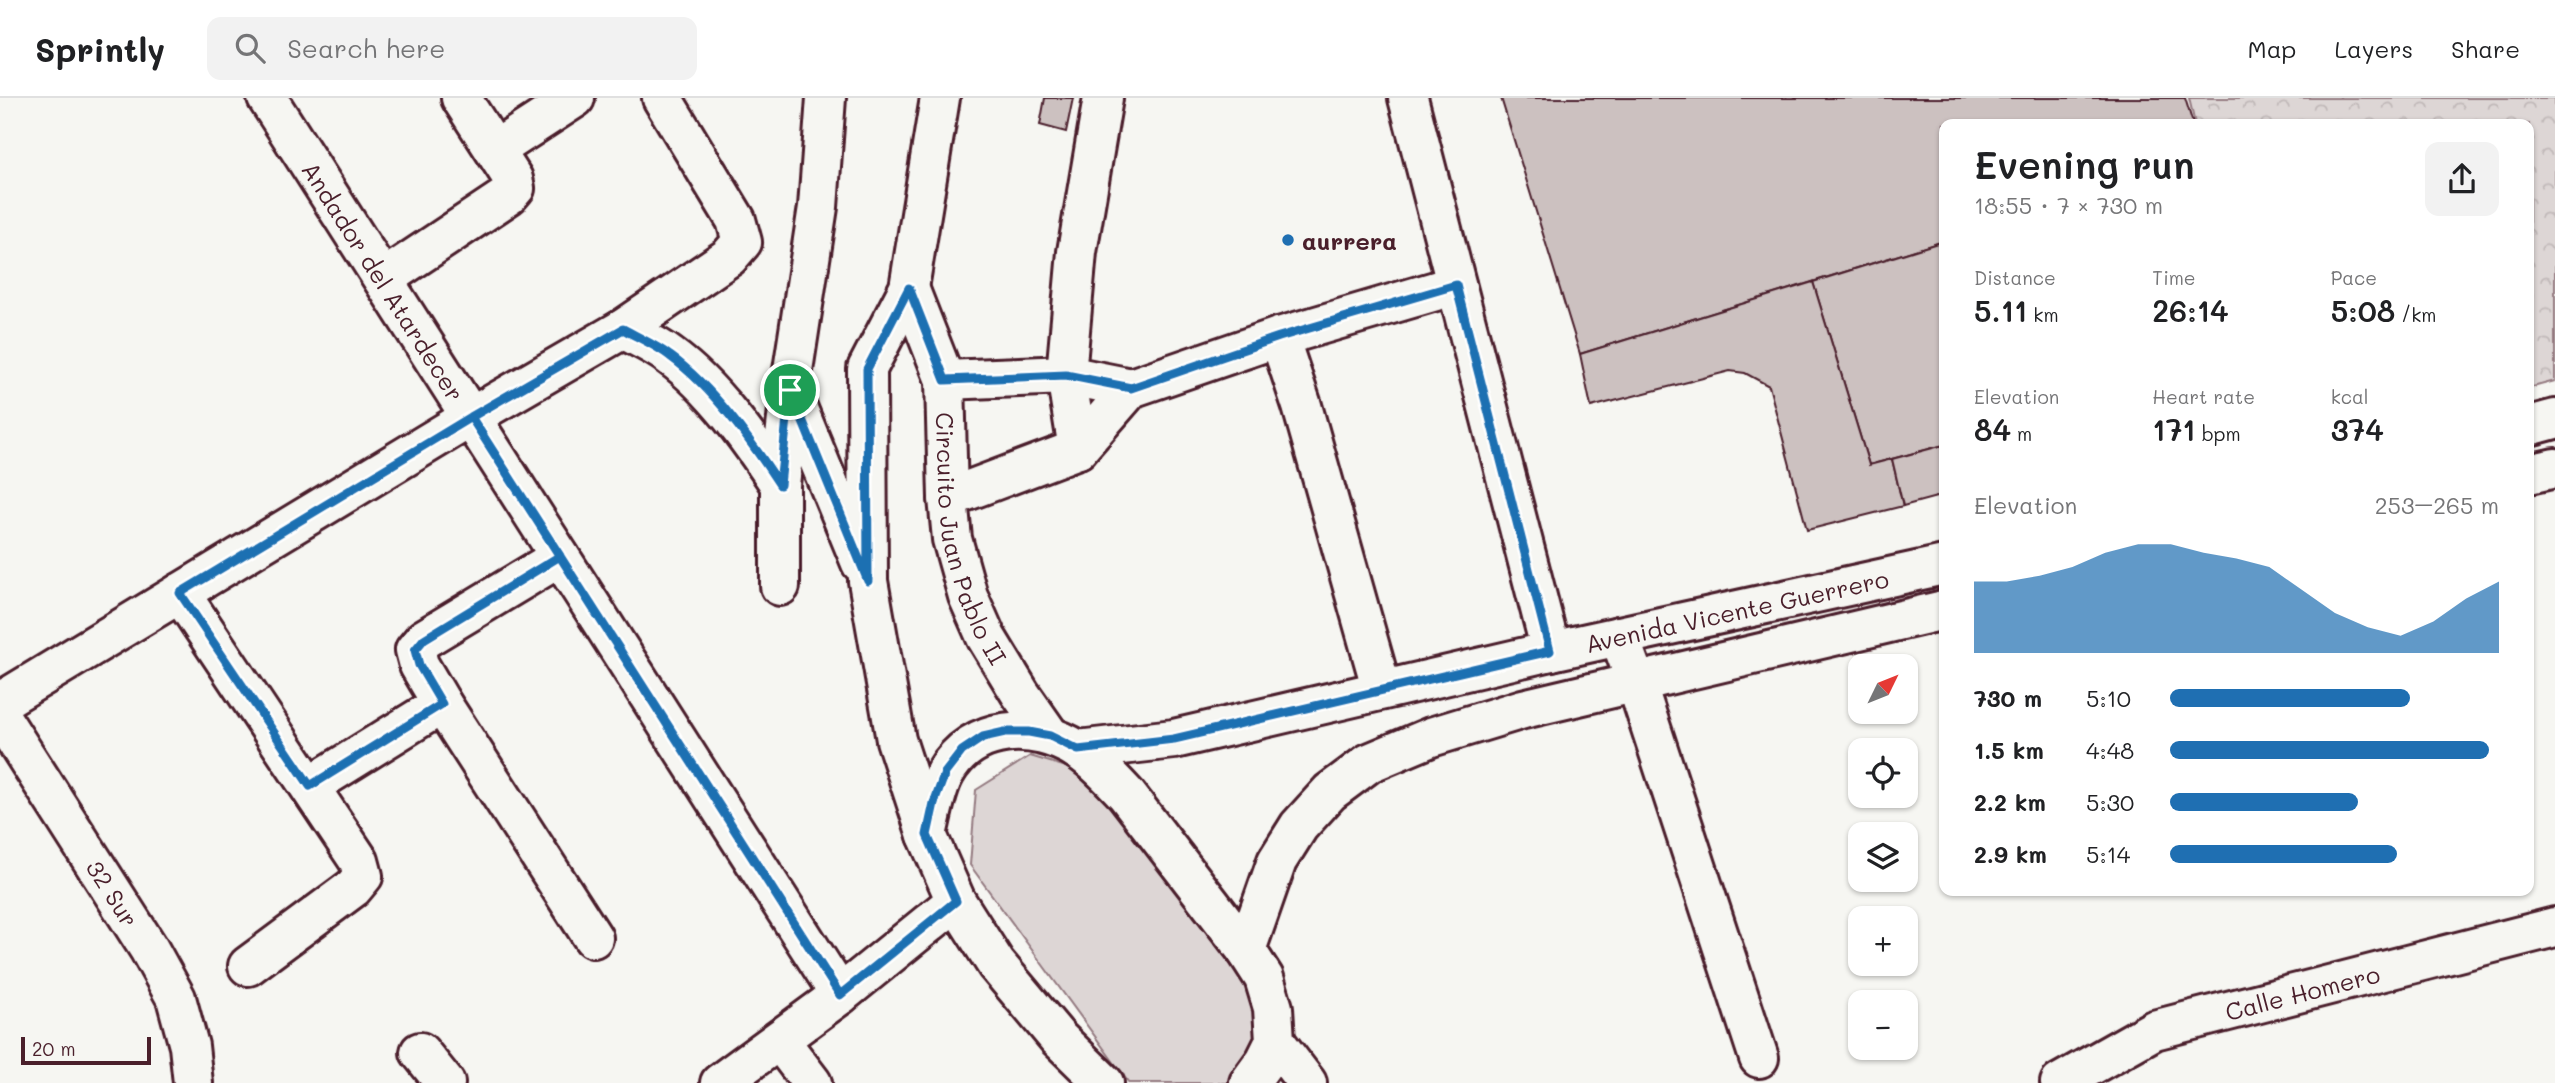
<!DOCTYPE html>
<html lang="en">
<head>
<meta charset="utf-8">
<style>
  body { margin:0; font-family:Mali,sans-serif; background:#f2f2f2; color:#202124; height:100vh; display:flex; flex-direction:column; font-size:26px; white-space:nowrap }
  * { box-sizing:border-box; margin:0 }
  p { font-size:23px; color:#757577 }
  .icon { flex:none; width:38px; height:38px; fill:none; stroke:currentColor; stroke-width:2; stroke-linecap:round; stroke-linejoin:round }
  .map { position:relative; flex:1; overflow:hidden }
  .sheet { position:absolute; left:1939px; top:21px; width:595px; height:777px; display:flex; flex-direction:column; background:#fff; border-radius:14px; box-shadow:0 2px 5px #0004 }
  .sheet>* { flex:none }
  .needle { width:46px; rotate:47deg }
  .controls { position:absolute; left:1848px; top:556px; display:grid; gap:14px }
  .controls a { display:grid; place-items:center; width:70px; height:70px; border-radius:14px; background:#fff; box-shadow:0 2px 5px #0004; font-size:35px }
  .scale { position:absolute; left:21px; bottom:18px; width:130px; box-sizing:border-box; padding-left:7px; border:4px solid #4a1f2b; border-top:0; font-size:19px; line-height:24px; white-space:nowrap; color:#4a1f2b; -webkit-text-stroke:5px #f6f6f2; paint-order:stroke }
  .pin { position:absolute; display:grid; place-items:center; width:60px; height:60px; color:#fff; margin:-30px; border:4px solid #fff; border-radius:50%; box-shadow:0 2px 7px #0007 }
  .round { display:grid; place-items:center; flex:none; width:74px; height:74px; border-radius:14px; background:#f2f2f2 }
  .summary { display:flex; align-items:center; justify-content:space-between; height:119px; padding:0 35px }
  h1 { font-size:38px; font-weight:600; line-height:52px }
  .figures { display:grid; grid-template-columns:repeat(3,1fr); gap:10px; height:119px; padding:7px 35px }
  .figures div { display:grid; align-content:center }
  .figures b { font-size:30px; font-weight:600 }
  .figures small { font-size:19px; font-weight:400 }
  .figures p { font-size:19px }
  .chart { height:196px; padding:14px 35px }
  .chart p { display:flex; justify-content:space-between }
  .chart svg { width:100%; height:126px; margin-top:7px; fill:#1f6fb2; opacity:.7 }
  ul { padding:0 35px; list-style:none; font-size:23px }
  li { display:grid; grid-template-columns:112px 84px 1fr; align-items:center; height:52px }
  li i { height:18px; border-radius:9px; background:#1f6fb2 }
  header { display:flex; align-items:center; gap:42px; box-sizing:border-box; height:98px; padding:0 35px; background:#fff; border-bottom:2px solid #e0e0e0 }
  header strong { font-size:33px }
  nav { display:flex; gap:38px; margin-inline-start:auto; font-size:24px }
  .search { width:490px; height:63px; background:#f2f2f2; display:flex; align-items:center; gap:18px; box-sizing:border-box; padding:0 24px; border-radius:14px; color:#757577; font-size:26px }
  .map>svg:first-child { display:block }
  .grass { fill:#ddd6d5; stroke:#947a80; stroke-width:2 }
  .forest { fill:url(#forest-crowns); stroke:#947a80; stroke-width:2 }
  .building { fill:#ccc1c0; stroke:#4a1f2b; stroke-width:2 }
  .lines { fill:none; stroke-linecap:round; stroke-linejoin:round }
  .minor-casing { stroke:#4a1f2b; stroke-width:44 }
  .major-casing { stroke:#4a1f2b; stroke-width:44 }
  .minor { stroke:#f6f6f2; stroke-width:38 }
  .major { stroke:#f6f6f2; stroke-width:38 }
  .route-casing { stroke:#fff; stroke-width:14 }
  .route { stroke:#1f6fb2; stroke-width:9 }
  .poi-dot { fill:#1f6fb2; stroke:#f6f6f2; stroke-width:2.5 }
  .labels { text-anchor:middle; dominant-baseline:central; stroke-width:7; stroke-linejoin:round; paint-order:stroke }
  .poi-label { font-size:24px; font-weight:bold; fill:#4a1f2b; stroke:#f6f6f2; text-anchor:start }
  .street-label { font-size:24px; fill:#4a1f2b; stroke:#f6f6f2 }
</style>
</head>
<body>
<header>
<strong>Sprintly</strong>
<div class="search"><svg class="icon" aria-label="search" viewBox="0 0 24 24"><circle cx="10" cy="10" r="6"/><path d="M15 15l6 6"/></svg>Search here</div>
<nav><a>Map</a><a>Layers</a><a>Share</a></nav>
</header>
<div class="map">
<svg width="2555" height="985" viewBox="0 0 2555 985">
  <defs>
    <pattern id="forest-crowns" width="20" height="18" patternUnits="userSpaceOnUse" patternTransform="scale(1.75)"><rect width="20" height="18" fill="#ddd6d5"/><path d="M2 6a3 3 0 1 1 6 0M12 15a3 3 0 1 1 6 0" fill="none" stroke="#bfb7b7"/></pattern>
  </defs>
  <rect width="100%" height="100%" fill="#f6f6f2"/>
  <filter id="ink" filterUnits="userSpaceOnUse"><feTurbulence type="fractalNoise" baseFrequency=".0143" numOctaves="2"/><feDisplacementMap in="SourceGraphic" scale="14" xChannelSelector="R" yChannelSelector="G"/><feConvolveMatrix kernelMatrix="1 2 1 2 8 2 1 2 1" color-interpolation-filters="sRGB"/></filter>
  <g filter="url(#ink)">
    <path class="grass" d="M1030 658 1093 677 1260 907 1251 970 1231 985H1129L970 767 976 692Z"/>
    <path class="forest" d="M2189 0H2555V283L2529 290V26H2195Z"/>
    <g class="building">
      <path d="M1045 0H1073L1066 34 1040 27Z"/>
      <path d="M1501 0H2185L2193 26H1944V143L1580 256Z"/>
      <path d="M1944 143V347L1869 367 1813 184Z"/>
      <path d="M1813 184 1869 367 1892 361 1903 408 1807 432 1769 288 1745 275 1730 273 1591 309 1580 256Z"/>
      <path d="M1944 347V397L1903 408 1892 361Z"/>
    </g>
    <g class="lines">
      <defs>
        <g id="minor">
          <path id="s1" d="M267 0 840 897"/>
          <path d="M1408 0 1551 553"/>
          <path d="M495 52 575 0"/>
          <path d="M383 181 509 97 515 90 513 81 461 0"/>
          <path d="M623 231C639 240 656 247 670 258 713 289 751 343 780 387"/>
          <path d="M1279 239 1302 308 1382 592"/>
          <path d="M945 282 1066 277 1131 290"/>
          <path d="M1078 351 1066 277 1077 154 1103 0"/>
          <path d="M948 400 1078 351 1131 290 1279 239 1456 187"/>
          <path d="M560 459 424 541 415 552 419 567 442 606 593 840"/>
          <path d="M780 488V387L790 292 818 109 826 0"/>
          <path d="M180 495 359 763 363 778 353 790 248 868"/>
          <path d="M1619 538 1636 584 1759 960"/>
          <path d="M0 604 471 319 623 231 729 159 742 144 736 122 662 0"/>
          <path id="s2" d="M0 618 149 851 176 900 189 948 193 985"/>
          <path d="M310 688 442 606"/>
          <path d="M780 943 812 985"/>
          <path d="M420 954 445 985"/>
          <path d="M720 985 840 897 956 803"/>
          <path id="s3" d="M2060 985 2154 932 2555 829"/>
        </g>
        <g id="major">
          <path d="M940 0 909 190 867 271 868 483 896 642 927 737 956 803 996 866 1058 940 1104 985"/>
          <path id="s4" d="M909 190 945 282 948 400 952 441 968 498 986 539 1020 595 1050 638"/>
          <path d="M790 292 861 465"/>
          <path d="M2529 328 2555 321"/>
          <path d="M2529 376 2555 370"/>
          <path id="s5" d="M1078 652 1174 641 1551 553 1944 467"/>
          <path d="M927 737C932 717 935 693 945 675 973 626 1034 624 1078 652 1096 664 1111 680 1126 696L1246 852 1264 880 1273 910 1275 943 1265 963 1249 985"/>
          <path d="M1246 852 1277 763 1299 728 1330 694 1369 665 1431 639 1523 611 1944 512"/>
          <path d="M1275 943 1307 985"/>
        </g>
      </defs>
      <use href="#minor" class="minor-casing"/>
      <use href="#major" class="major-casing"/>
      <use href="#minor" class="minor"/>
      <use href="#major" class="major"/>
    </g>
  </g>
  <g class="lines" filter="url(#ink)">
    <defs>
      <path id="route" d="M790 292 780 387C751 343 713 289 670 258 656 247 639 240 623 231L471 319 560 458 424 541 415 552 419 567 442 606 310 688 180 495 471 319 840 897 956 803 927 737 934 705 945 675 962 653 983 639 1005 634H1029L1050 638 1078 652 1174 641 1550 553 1456 187 1279 239 1131 290 1066 277 945 282 909 190 867 271 868 483 790 292"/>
    </defs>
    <use href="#route" class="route-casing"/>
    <use href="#route" class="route"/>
  </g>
  <circle class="poi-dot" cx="1288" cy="142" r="7"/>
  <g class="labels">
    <g class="poi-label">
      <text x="1302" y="142">aurrera</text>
    </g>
    <g class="street-label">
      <text stroke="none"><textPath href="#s1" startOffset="217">Andador del Atardecer</textPath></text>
      <text stroke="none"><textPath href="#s4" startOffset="261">Circuito Juan Pablo II</textPath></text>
      <text stroke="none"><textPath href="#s5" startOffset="674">Avenida Vicente Guerrero</textPath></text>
      <text stroke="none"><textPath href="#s2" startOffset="210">32 Sur</textPath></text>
      <text stroke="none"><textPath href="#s3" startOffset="261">Calle Homero</textPath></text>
    </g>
  </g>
</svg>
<div class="controls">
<a><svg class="needle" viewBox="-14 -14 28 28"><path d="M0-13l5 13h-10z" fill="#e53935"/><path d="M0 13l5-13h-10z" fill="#757577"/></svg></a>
<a><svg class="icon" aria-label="locate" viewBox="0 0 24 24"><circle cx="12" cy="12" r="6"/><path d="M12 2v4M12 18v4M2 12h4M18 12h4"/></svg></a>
<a><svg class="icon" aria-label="layers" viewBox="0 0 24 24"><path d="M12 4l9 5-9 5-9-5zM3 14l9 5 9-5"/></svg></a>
<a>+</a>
<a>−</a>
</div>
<div class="scale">20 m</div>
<div class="pin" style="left:790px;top:292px;background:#1e9e55"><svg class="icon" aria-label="arrive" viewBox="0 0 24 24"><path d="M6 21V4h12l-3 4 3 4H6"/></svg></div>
<section class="sheet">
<div class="summary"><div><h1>Evening run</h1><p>18:55 · 7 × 730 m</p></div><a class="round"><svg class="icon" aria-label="share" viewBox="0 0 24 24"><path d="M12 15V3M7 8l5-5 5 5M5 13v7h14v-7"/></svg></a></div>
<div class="figures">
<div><p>Distance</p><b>5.11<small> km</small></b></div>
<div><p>Time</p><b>26:14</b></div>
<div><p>Pace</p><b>5:08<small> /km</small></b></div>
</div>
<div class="figures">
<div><p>Elevation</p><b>84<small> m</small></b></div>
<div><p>Heart rate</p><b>171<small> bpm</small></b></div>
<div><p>kcal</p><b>374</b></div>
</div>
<div class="chart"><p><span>Elevation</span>253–265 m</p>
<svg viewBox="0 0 160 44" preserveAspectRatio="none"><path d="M0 44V19L10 19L20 17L30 14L40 9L50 6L60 6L70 9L80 11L90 14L100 22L110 30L120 35L130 38L140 33L150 25L160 19V44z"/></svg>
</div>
<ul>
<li><b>730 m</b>5:10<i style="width:73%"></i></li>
<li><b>1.5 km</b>4:48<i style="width:97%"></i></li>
<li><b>2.2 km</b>5:30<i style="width:57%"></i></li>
<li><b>2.9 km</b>5:14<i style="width:69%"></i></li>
</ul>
</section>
</div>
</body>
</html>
